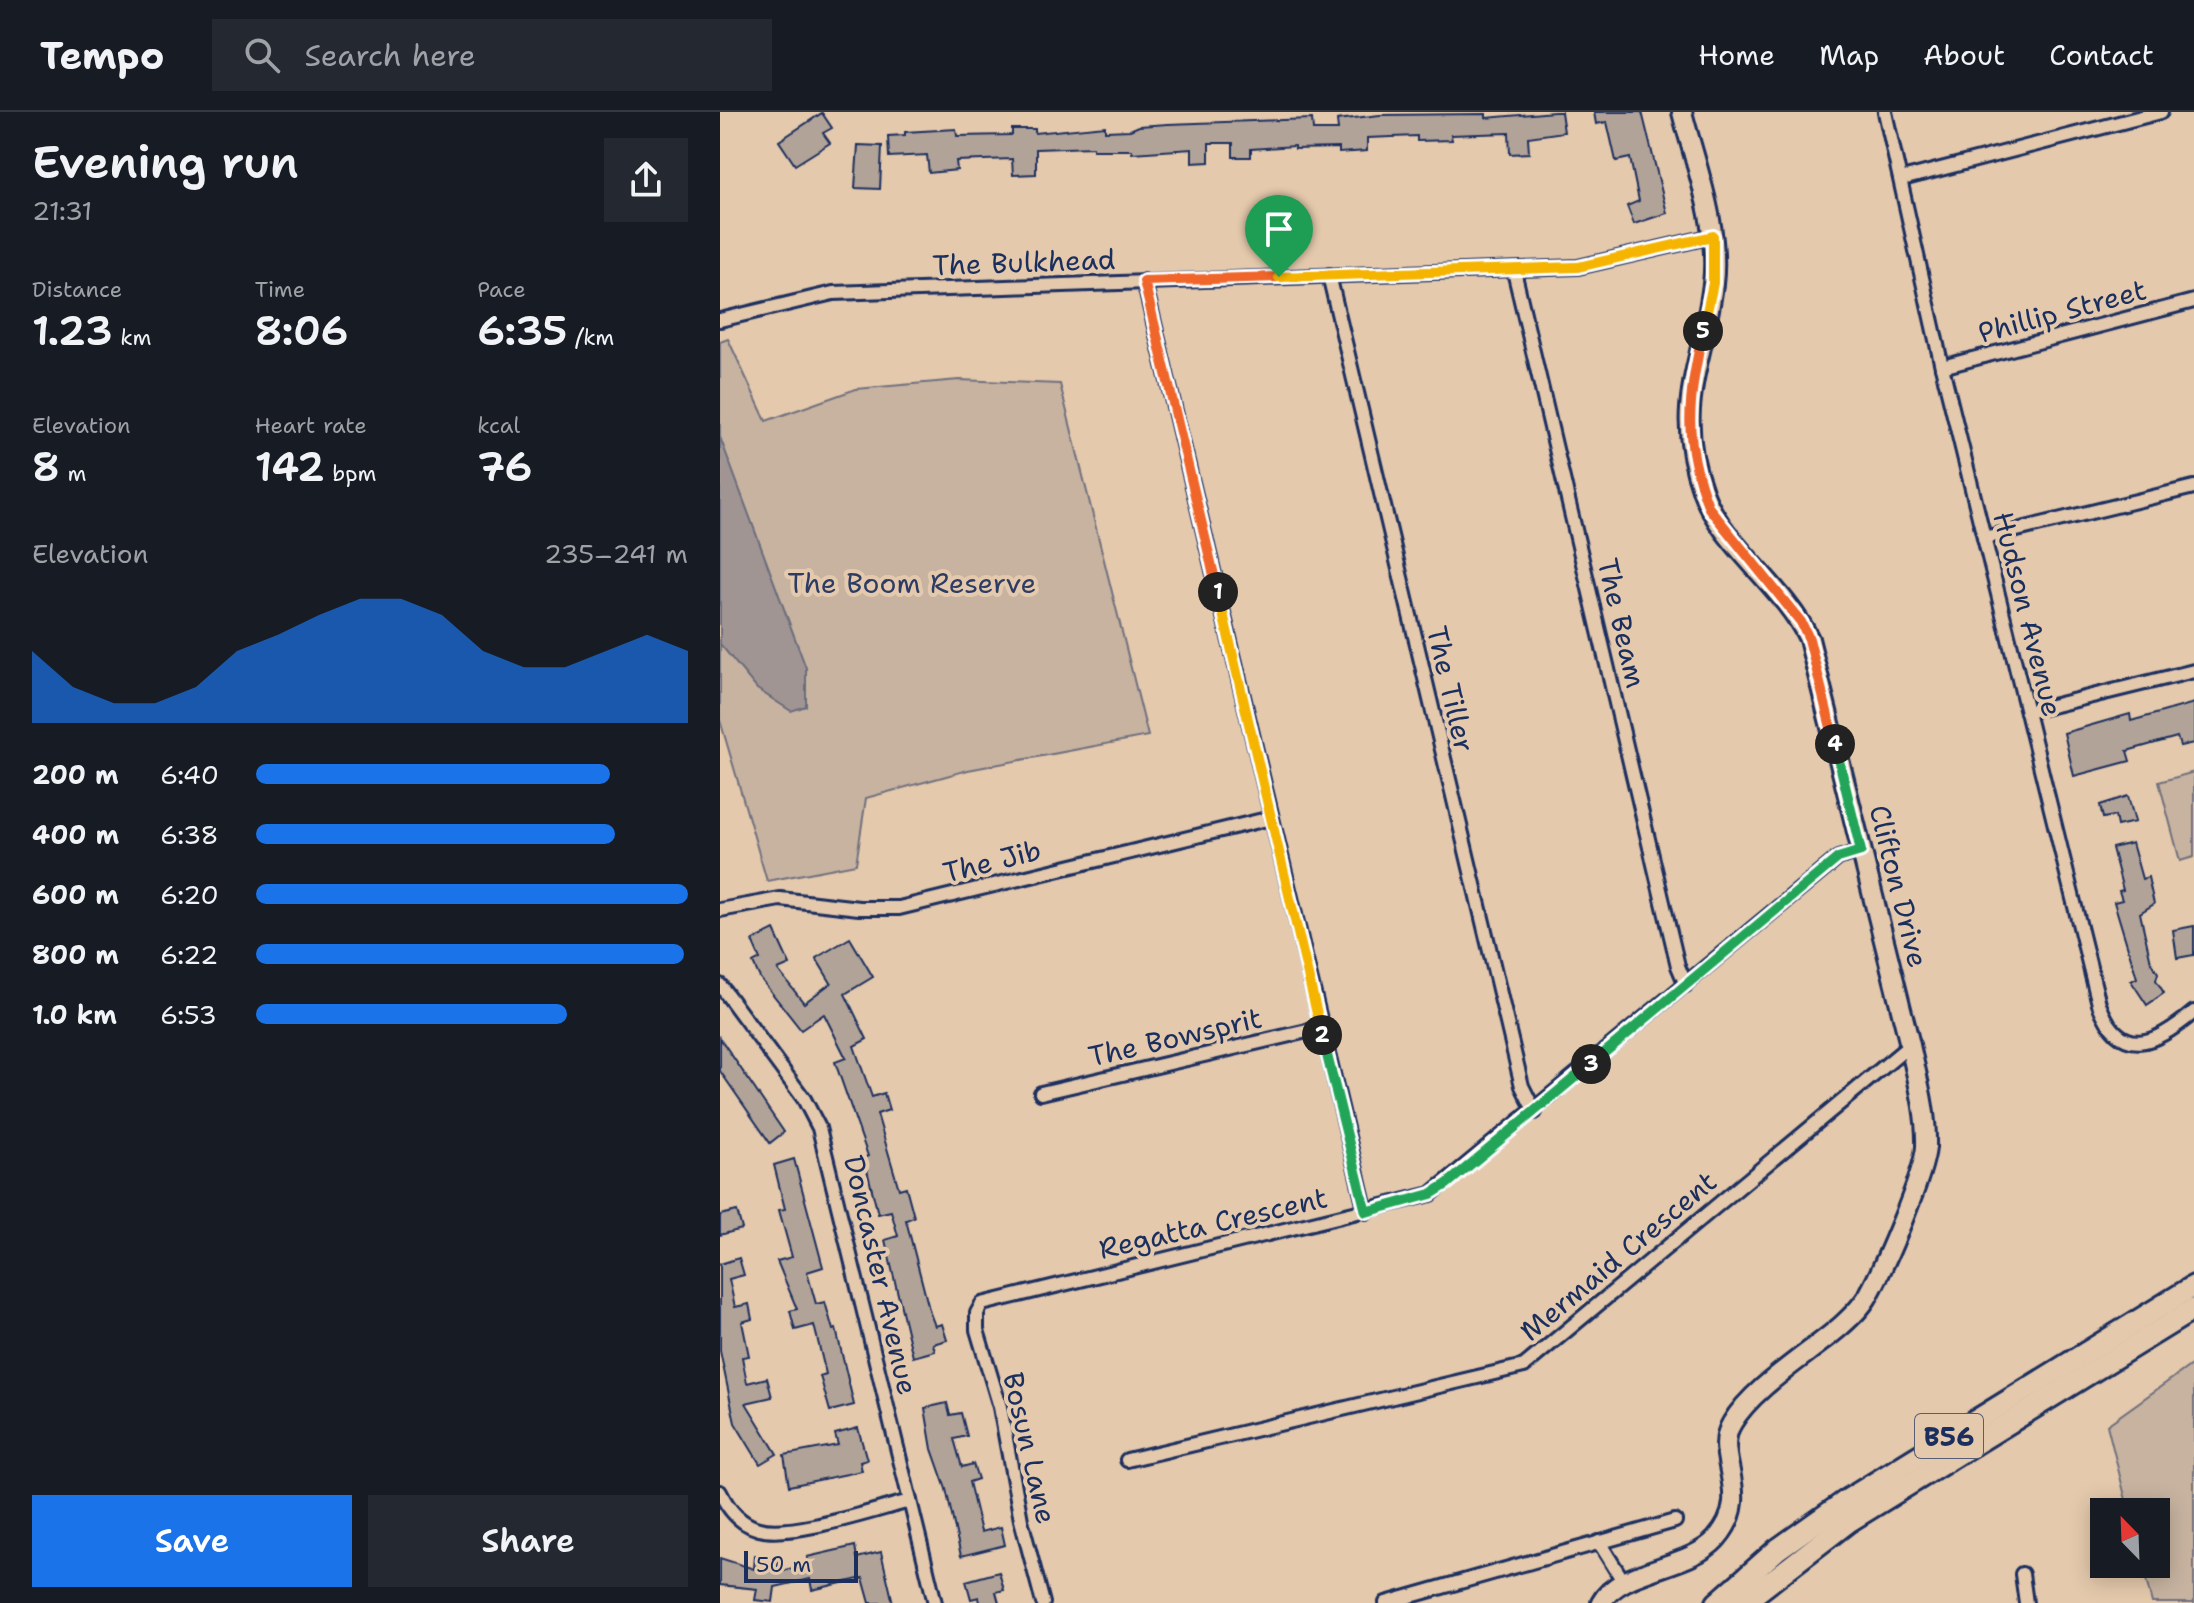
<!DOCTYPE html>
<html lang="en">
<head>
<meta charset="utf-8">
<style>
  body { margin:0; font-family:"Shantell Sans",sans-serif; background:#242831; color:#f1f3f6; height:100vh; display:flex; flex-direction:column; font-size:30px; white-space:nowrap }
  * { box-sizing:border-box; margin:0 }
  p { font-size:26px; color:#9ea1a6 }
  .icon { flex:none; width:44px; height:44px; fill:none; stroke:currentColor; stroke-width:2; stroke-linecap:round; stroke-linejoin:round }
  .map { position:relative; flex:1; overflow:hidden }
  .details { display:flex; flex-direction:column; background:#171b24; width:720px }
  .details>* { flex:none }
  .needle { width:52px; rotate:337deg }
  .fabs { position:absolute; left:1370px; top:1386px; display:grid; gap:16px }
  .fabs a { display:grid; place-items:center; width:80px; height:80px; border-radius:0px; background:#171b24; box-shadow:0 4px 20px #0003; font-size:40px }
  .scale { position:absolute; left:24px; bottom:20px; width:114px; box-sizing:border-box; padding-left:8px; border:4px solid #1b2f5e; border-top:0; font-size:22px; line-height:28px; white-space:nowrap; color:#1b2f5e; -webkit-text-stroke:6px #e4c9ac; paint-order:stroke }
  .pin { position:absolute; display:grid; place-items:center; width:68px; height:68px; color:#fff; margin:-82px -34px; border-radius:50% 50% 50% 0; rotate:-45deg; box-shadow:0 0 8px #0007 }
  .pin .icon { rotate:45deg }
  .km { position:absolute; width:40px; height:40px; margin:-20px; border-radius:50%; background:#222; color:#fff; font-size:22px; line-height:40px; text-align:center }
  .round { display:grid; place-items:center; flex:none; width:84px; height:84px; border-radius:0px; background:#242831 }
  .summary { display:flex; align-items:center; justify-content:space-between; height:136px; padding:0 32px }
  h1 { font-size:44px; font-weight:600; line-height:60px }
  .stats { display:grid; grid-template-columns:repeat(3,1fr); gap:12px; height:136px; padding:8px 32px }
  .stats div { display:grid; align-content:center }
  .stats b { font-size:40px; font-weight:600 }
  .stats small { font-size:22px; font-weight:400 }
  .stats p { font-size:22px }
  .chart { height:224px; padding:16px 32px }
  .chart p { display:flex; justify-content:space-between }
  .chart svg { width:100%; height:144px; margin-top:8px; fill:#1a73e8; opacity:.7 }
  .cta { display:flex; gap:16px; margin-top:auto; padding:16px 32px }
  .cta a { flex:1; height:92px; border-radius:0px; background:#1a73e8; color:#fff; font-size:32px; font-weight:600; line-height:92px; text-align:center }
  .cta a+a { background:#242831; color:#f1f3f6 }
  ul { padding:0 32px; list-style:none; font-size:26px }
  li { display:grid; grid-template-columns:128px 96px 1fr; align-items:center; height:60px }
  li i { height:20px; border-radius:10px; background:#1a73e8 }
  header { display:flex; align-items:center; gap:48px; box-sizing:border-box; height:112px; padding:0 40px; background:#171b24; border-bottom:2px solid #363941 }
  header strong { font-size:38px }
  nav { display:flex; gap:44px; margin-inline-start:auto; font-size:28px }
  .search { width:560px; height:72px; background:#242831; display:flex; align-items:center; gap:20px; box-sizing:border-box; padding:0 28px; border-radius:0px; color:#9ea1a6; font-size:30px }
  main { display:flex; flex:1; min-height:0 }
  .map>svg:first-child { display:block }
  .green { fill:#c7b3a0; stroke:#71717f; stroke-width:2 }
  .water { fill:#a09592; stroke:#6b6c7d; stroke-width:2 }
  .building { fill:#b2a398; stroke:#1b2f5e; stroke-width:2 }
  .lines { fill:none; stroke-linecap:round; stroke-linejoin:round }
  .street-casing { stroke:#1b2f5e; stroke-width:18 }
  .secondary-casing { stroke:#1b2f5e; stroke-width:24 }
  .primary-casing { stroke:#1b2f5e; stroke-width:26 }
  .street { stroke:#e4c9ac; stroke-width:12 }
  .secondary { stroke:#e4c9ac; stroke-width:18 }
  .primary { stroke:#e4c9ac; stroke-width:20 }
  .split-1-casing { stroke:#fff; stroke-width:16 }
  .split-2-casing { stroke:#fff; stroke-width:16 }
  .split-3-casing { stroke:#fff; stroke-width:16 }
  .split-4-casing { stroke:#fff; stroke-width:16 }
  .split-5-casing { stroke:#fff; stroke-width:16 }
  .split-6-casing { stroke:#fff; stroke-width:16 }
  .split-1 { stroke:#f0652b; stroke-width:10 }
  .split-2 { stroke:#f5b400; stroke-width:10 }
  .split-3 { stroke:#22a559; stroke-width:10 }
  .split-4 { stroke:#22a559; stroke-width:10 }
  .split-5 { stroke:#f0652b; stroke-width:10 }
  .split-6 { stroke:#f5b400; stroke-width:10 }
  .labels { text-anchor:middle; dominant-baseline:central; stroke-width:8; stroke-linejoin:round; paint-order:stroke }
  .shield { fill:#e4c9ac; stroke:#575d75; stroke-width:2 }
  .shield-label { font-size:26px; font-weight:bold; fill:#1b2f5e }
  .street-label { font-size:28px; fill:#1b2f5e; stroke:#e4c9ac }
  .park-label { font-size:28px; fill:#2c3c65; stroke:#e4c9ac }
</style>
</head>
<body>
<header>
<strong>Tempo</strong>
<div class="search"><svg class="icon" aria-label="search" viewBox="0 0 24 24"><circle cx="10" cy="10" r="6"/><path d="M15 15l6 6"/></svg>Search here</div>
<nav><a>Home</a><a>Map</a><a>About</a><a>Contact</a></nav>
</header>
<main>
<section class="details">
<div class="summary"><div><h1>Evening run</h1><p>21:31</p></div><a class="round"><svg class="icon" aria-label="share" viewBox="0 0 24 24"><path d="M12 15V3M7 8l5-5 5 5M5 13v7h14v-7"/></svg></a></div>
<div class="stats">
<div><p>Distance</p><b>1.23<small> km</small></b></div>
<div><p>Time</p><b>8:06</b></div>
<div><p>Pace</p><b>6:35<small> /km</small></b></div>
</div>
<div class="stats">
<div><p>Elevation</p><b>8<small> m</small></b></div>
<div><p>Heart rate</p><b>142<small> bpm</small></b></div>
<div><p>kcal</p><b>76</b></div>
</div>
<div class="chart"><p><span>Elevation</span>235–241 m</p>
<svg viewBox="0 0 160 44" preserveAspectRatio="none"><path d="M0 44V22L10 33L20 38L30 38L40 33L50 22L60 17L70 11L80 6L90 6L100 11L110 22L120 27L130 27L140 22L150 17L160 22V44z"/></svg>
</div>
<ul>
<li><b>200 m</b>6:40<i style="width:82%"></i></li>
<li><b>400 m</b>6:38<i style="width:83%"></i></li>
<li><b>600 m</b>6:20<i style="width:100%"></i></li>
<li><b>800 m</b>6:22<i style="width:99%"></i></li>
<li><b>1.0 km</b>6:53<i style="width:72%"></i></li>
</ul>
<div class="cta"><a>Save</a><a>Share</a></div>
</section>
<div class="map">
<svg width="1474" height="1491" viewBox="0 0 1474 1491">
  <rect width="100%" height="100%" fill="#e4c9ac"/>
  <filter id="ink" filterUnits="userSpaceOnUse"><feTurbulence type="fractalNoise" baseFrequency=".0125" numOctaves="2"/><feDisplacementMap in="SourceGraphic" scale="16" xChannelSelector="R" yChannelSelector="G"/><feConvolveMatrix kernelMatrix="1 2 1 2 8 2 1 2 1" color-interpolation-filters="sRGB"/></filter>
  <g filter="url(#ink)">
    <g class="green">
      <path d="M8 227 46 309 136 277 239 268 340 272 428 624 248 658 146 686 136 752 47 769 0 608V230Z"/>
      <path d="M1474 660V745L1460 749 1439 670Z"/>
      <path d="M1474 1251V1491H1432L1422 1452H1436V1400H1409L1387 1313Z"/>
    </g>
    <path class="water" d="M0 325 86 556V594L71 599 37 577 0 532Z"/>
    <g class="building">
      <path d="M834 0H841L844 20 808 25 809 41 790 42 789 21 731 23 732 28 697 29V24L647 26V39L619 41V36L575 37V34L531 37V45H513V31H489V50L472 51V37L412 41V38H373V35L316 37V62L293 63 292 47 236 49 237 58 209 61 207 43 169 45 168 24 185 23V20L236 17 237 24 292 23V17H315V21L385 14V19L410 18 419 14 448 12 592 7 593 18H618L617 8 660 3 766 2V6Z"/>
      <path d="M874 0H922L947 101 914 112 907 94 919 89 910 46 896 49 887 10 876 12Z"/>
      <path d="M102 1 112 16 103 21 110 31 75 53 59 29Z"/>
      <path d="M138 33 162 34 160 77 135 76Z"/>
      <path d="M1474 591V631L1460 634 1457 625 1407 639 1410 649 1354 664 1344 621 1410 602 1411 609Z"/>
      <path d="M1408 684 1415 710 1397 714 1395 704 1383 706 1380 693Z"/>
      <path d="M1412 731 1422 767 1428 765 1434 792 1420 801 1431 850 1438 861 1436 868 1444 881 1427 893 1411 869 1417 866 1394 790 1402 788 1399 779 1403 778 1392 736Z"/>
      <path d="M1474 814V843L1457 846 1453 818Z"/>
      <path d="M54 818 70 853 58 858 84 891 111 871 96 846 130 826 153 865 125 882 147 927 134 934 152 985 164 981 169 998 157 1002 179 1077 186 1075 194 1105 186 1108 210 1201 215 1214 222 1212 227 1228 213 1232 215 1239 193 1245 165 1128 178 1124 171 1099 158 1102 144 1046 148 1044 115 950 126 946 104 902 81 918 40 866 33 851 40 847 32 829Z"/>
      <path d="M0 926 64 1020 50 1031 0 959Z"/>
      <path d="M74 1047 103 1155 87 1160 96 1192 105 1190 113 1218 116 1217 134 1293 110 1299 100 1264 106 1262 94 1213 75 1218 70 1199 77 1197 57 1149 72 1145 59 1098 65 1097 54 1053Z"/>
      <path d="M17 1099 22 1117 0 1123V1103Z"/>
      <path d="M19 1146 24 1163 9 1167 15 1195 29 1192 32 1207 22 1210 29 1244 22 1245 27 1271 47 1266 52 1285 26 1291 57 1342 40 1352 15 1311 0 1239V1152Z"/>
      <path d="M227 1291 230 1303 241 1301 247 1324 234 1327 242 1355 253 1352 258 1367 249 1370 261 1420 281 1415 285 1433 241 1444 226 1377 212 1337 205 1296Z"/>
      <path d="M138 1316 147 1348 140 1350 142 1359 69 1374 64 1343 118 1333 115 1322Z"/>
      <path d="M135 1434 137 1446 161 1440 173 1491H150L143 1466 92 1478 90 1467 55 1475 53 1490 35 1488 37 1477 0 1473V1446L34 1457 35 1443 59 1446 57 1460 89 1452 87 1445Z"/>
      <path d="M279 1460 284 1478 276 1480 279 1491H260L259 1485 251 1487 246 1469Z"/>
    </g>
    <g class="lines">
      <defs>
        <g id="street">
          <path d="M1165 0 1222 255 1379 892C1401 950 1436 932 1474 900"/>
          <path d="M1182 67 1441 0"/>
          <path d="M794 159 958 854 966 873"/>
          <path d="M609 163 802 974 815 1000"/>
          <path d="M424 169 646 1100"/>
          <path d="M0 208 113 181 858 155 993 124"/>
          <path d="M1222 255 1474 189"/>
          <path d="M1264 426 1474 375"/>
          <path d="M1307 600 1474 559"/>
          <path d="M0 798 60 787 139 796H179L551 706"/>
          <path d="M0 873 84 987 99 1016 215 1491"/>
          <path d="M321 981 600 916"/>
          <path d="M407 1348 804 1254 1190 933"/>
          <path d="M0 1380C8 1397 20 1412 39 1417 72 1426 154 1398 190 1389"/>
          <path d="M879 1430 905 1472"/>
          <path d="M1302 1462 1306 1491"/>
          <path d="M323 1491 301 1408 280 1295 257 1218V1201L262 1192 711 1082 1118 746 1141 739"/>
          <path d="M666 1491 955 1409"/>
        </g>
        <path id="secondary" d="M881 1491C900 1456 969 1457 996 1427 1036 1382 991 1345 1012 1311 1033 1275 1089 1242 1121 1214 1131 1205 1142 1195 1149 1182 1164 1155 1204 1063 1206 1035 1207 1000 1197 966 1190 933L1089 527C1064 474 1001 432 983 380 952 294 983 254 993 172 1000 116 976 55 962 0"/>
        <g id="primary">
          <path d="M997 1491 1058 1437 1127 1388 1474 1174"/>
          <path d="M1023 1491 1128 1410 1474 1197"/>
        </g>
      </defs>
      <use href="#street" class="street-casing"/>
      <use href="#secondary" class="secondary-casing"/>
      <use href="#primary" class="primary-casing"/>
      <use href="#street" class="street"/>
      <use href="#secondary" class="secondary"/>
      <use href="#primary" class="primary"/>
    </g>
  </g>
  <g class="lines" filter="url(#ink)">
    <defs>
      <path id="split-1" d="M498 480 424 169 559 165"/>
      <path id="split-2" d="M498 480 602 923"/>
      <path id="split-3" d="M602 923 646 1100 711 1082 727 1072 871 952"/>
      <path id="split-4" d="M871 952 1118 746 1141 739 1115 632"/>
      <path id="split-5" d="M983 219C968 290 962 326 989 396L1081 510 1089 527 1115 632"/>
      <path id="split-6" d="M559 165 858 155 993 124V171L983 219"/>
    </defs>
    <use href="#split-1" class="split-1-casing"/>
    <use href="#split-2" class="split-2-casing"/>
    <use href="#split-3" class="split-3-casing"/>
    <use href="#split-4" class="split-4-casing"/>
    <use href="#split-5" class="split-5-casing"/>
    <use href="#split-6" class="split-6-casing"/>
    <use href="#split-1" class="split-1"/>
    <use href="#split-2" class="split-2"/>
    <use href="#split-3" class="split-3"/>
    <use href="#split-4" class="split-4"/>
    <use href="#split-5" class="split-5"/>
    <use href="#split-6" class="split-6"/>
  </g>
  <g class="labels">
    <rect class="shield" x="1195" y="1302" width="68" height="44" rx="6"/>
    <g class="shield-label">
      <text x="1229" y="1324">B56</text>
    </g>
    <g class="street-label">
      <text transform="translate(304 150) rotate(-2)">The Bulkhead</text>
      <text transform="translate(1342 199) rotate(-15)">Phillip Street</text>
      <text transform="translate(1308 502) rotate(76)">Hudson Avenue</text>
      <text transform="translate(902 511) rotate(77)">The Beam</text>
      <text transform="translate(731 577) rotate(77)">The Tiller</text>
      <text transform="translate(272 749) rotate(-14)">The Jib</text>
      <text transform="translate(1179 774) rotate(76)">Clifton Drive</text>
      <text transform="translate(455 925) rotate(-13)">The Bowsprit</text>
      <text transform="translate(493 1111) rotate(-13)">Regatta Crescent</text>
      <text transform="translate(898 1144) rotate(-40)">Mermaid Crescent</text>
      <text transform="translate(161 1163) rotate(77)">Doncaster Avenue</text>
      <text transform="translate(310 1336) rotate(77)">Bosun Lane</text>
    </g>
    <g class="park-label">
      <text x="192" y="471">The Boom Reserve</text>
    </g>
  </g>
</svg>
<div class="fabs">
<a><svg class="needle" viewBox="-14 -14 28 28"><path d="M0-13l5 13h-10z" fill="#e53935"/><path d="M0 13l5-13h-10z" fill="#9ea1a6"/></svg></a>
</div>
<div class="scale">50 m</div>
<div class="pin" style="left:559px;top:165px;background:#1e9e55"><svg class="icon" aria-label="arrive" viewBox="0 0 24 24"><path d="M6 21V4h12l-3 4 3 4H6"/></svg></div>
<b class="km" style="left:498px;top:480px">1</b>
<b class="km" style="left:602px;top:923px">2</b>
<b class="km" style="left:871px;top:952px">3</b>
<b class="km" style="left:1115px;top:632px">4</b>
<b class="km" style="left:983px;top:219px">5</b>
</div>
</main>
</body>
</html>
